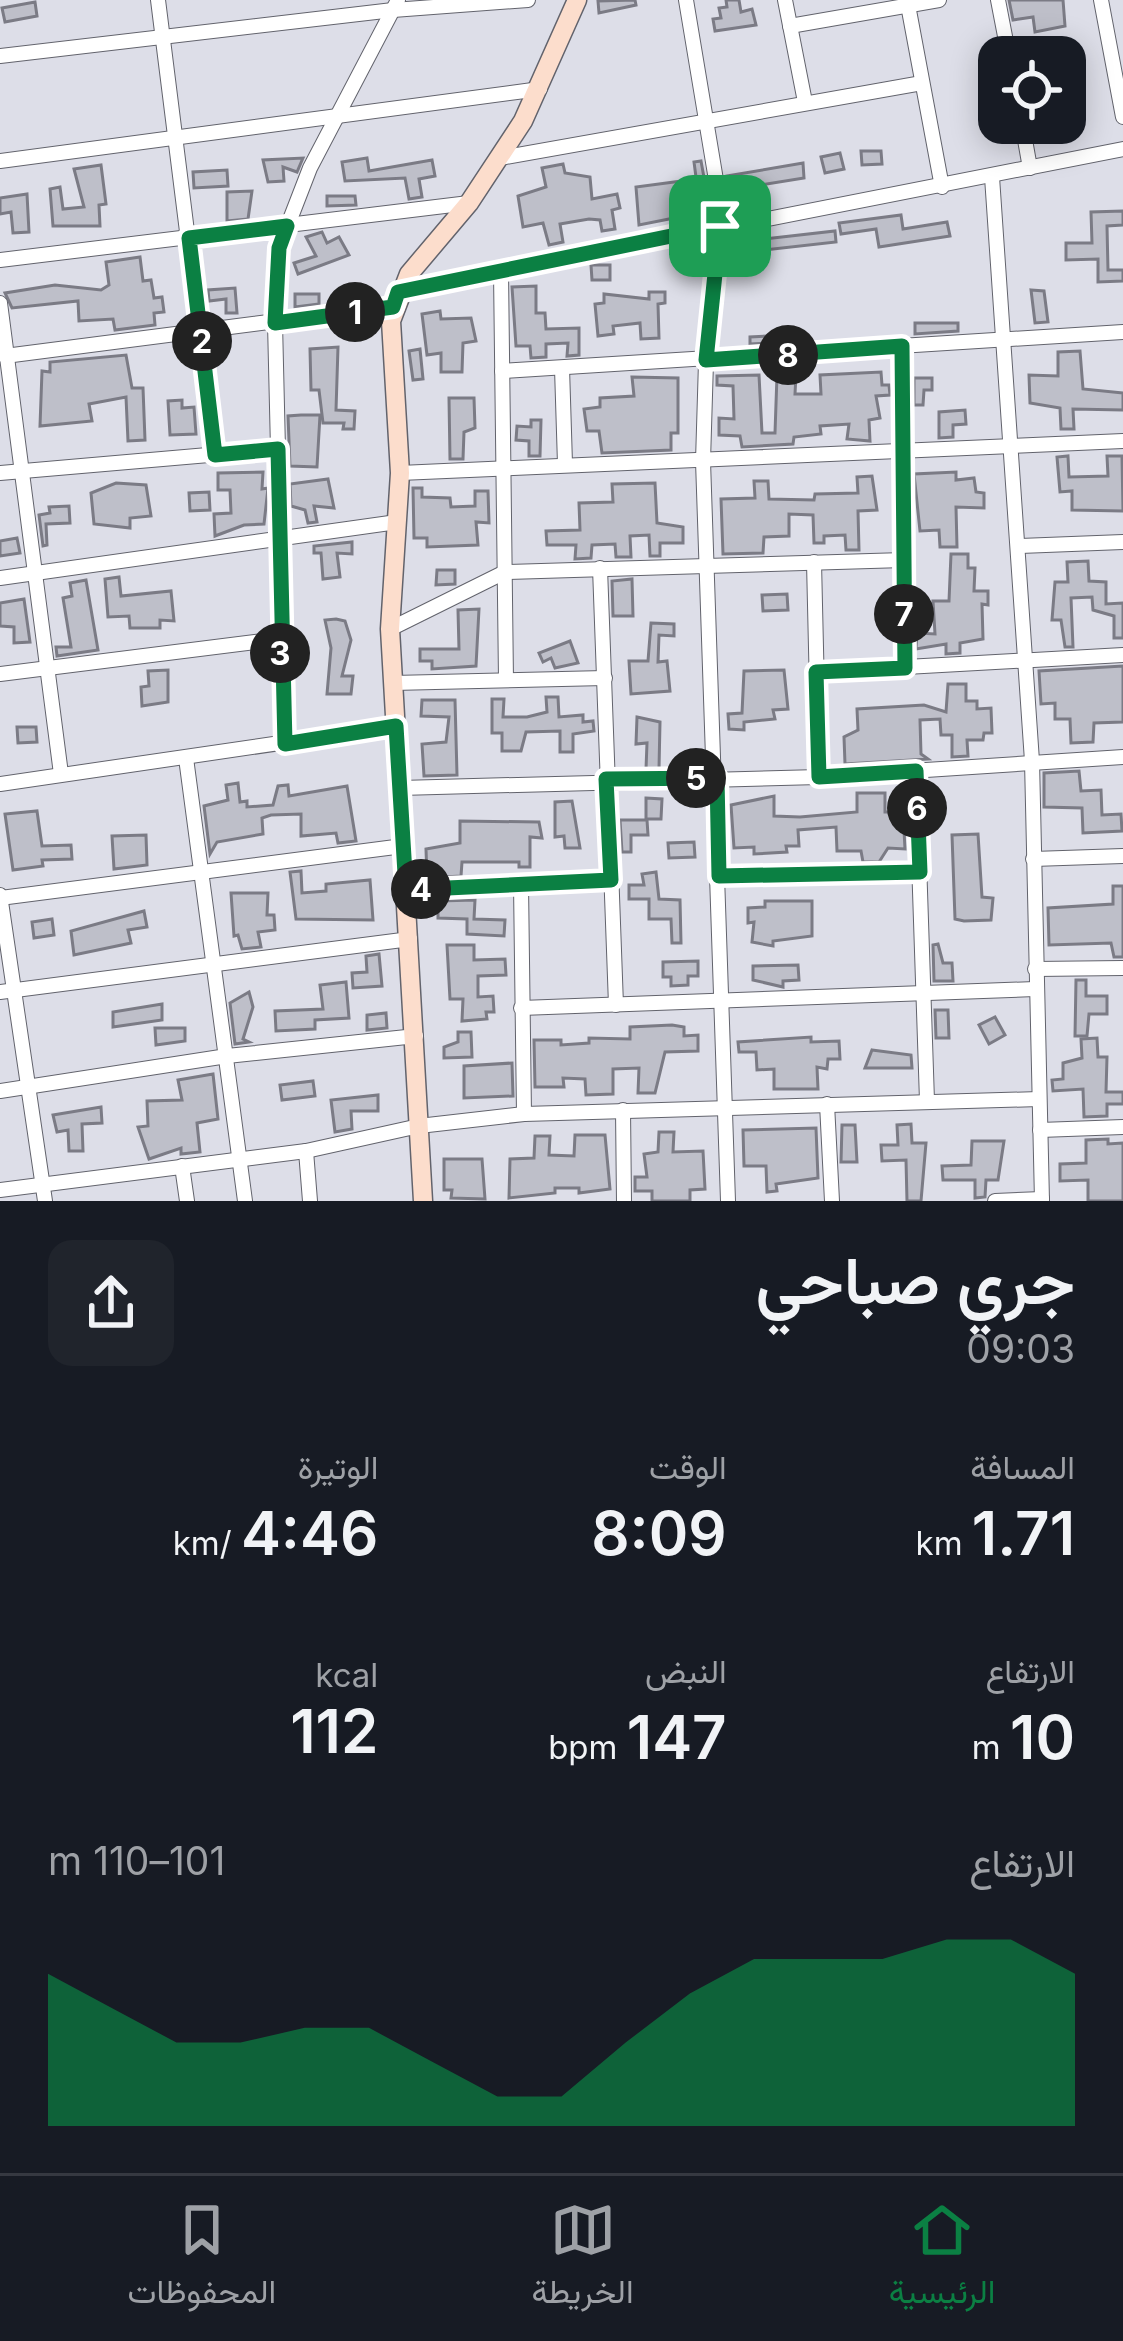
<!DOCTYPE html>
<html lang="ar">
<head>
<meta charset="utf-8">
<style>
  body { margin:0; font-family:Inter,Vazirmatn,sans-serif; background:#20242c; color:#f1f3f6; direction:rtl; height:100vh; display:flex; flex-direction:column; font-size:45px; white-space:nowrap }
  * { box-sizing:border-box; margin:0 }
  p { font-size:39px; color:#9ea1a6 }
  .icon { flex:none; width:66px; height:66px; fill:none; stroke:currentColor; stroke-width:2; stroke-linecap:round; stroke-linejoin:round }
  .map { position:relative; height:1201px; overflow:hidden; direction:ltr }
  .side { display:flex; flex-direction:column; background:#171b24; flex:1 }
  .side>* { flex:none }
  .controls { position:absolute; left:978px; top:36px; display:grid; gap:24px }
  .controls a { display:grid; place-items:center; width:108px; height:108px; border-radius:24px; background:#171b24; box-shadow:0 6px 30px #0003; font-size:60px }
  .pin { position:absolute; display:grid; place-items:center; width:102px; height:102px; color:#fff; margin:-51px; border-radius:24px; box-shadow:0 6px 18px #0006 }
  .km { position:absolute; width:60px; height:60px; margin:-30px; border-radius:50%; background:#222; color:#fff; font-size:33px; line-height:60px; text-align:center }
  .round { display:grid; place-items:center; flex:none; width:126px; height:126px; border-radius:24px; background:#20242c }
  .headline { display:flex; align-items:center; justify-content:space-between; height:204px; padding:0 48px }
  h1 { font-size:66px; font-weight:600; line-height:90px }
  .figures { display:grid; grid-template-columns:repeat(3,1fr); gap:18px; height:204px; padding:12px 48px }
  .figures div { display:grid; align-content:center }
  .figures b { font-size:60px; font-weight:600 }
  .figures small { font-size:33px; font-weight:400 }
  .figures p { font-size:33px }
  .chart { height:336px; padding:24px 48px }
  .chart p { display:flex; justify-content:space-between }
  .chart svg { width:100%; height:216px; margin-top:12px; fill:#0b8043; opacity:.7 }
  .menu { display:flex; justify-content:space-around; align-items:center; height:168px; border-top:3px solid #363941; background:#171b24; font-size:33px; color:#9ea1a6 }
  .menu a { display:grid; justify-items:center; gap:6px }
  .menu .current { color:#0b8043 }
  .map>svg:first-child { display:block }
  .building { fill:#bebfc9; stroke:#7b7b85; stroke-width:3 }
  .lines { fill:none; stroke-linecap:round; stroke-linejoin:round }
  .street-casing { stroke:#62636c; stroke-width:16 }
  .secondary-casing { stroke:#62636c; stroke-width:21 }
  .street { stroke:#fff; stroke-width:14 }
  .secondary { stroke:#fcddcc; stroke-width:18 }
  .route-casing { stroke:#fff; stroke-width:24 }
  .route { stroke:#0b8043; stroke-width:15 }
</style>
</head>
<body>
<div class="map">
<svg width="1123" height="1201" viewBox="0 0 1123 1201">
  <rect width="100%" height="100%" fill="#dddee8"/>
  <g class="building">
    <path d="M635 0 636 5 599 13 598 1Z"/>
    <path d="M726 0H739L741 12 752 9 756 25 715 31 713 19 721 18 719 8 727 7Z"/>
    <path d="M1009 0H1063L1065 26 1035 32 1033 17 1013 20Z"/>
    <path d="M35 2 37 16 5 22 2 8Z"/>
    <path d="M861 151H881L882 164 862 165Z"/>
    <path d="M840 153 844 169 825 173 821 157Z"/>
    <path d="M303 158 297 172 283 167 284 181 268 182 263 160Z"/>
    <path d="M367 158 369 171 432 160 435 176 419 179 422 197 409 199 405 178 345 181 342 162Z"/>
    <path d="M701 161 707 194 680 198 684 216 639 225 636 187 689 180 696 177 694 162Z"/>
    <path d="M803 163 804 178 730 190 727 176Z"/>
    <path d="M563 164 565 173 590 177 592 199 617 194 620 208 612 210 615 229 602 231 600 220 589 219 560 224 563 242 549 245 543 223 523 227 518 196 546 187 542 168Z"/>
    <path d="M101 165 106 204 99 205 100 226H53L50 189 60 187 63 209 84 207 74 169Z"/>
    <path d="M227 170 228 186 194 188 193 172Z"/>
    <path d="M252 191 248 219 227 221V192Z"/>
    <path d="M27 194 29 232 13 233 11 212 0 214V198Z"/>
    <path d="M327 196H355L356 205 327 206Z"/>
    <path d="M1123 211V225L1107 226 1108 270H1123V281L1098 282V259L1066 260V243H1092L1091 212Z"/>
    <path d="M901 215 903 229 947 222 950 236 879 247 876 229 841 234 839 223Z"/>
    <path d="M835 231 836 242 756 251 755 240Z"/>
    <path d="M322 232 327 243 339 237 349 255 298 274 294 263 316 256 306 237Z"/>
    <path d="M140 257 143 281 151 280 154 298 162 297 164 312 154 313 155 325 115 330 113 319 79 321 78 301 12 308 5 293 55 285 101 290 109 285 106 262Z"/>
    <path d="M591 265H610V280H592Z"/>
    <path d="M536 286V313H545L546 329 579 328V355L567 356 568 343 546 344V357L531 358 530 346H516L512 287Z"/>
    <path d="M235 288 237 313H226V299L209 301 208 290Z"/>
    <path d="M1031 290 1044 291 1048 322 1035 323Z"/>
    <path d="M649 292H665V303L658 304 659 338 641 339 640 323 613 326 614 334 598 336 595 304 604 303V294L649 299Z"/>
    <path d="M295 294H319V304L295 307Z"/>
    <path d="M440 311 441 319 471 318 476 341 463 343 462 372H441V353L427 355 422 314Z"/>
    <path d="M915 323H958V331L915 334Z"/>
    <path d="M787 335V342L750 344V337Z"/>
    <path d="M338 347 336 410 355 411 354 429H343L344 423H323L319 390H311L310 349Z"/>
    <path d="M420 349 423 379 413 380 409 351Z"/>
    <path d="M1080 351 1083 389 1123 393V410L1073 409 1074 429H1061L1060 408 1030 403 1029 375 1058 376V352Z"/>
    <path d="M126 355 132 388H143L145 440 128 441 126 397 89 404 92 421 40 426 42 371 50 372V362Z"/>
    <path d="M881 372 882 385H889L890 395 876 396 880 418 869 420 870 441 847 439 849 424 820 426 821 434 794 437 793 444 742 447 740 436 719 435V418L734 419 733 386 717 385V376L759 375 762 433H775L777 375H796L795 394H821L820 375Z"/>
    <path d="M632 377 678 378V433H671V450L602 453 599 431H587L584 409 600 407V398L634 396Z"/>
    <path d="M914 378H932V390H924L923 405H914Z"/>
    <path d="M449 398H474L475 428 464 432 463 459H450Z"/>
    <path d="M182 400V408L194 407 196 434 170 435 168 401Z"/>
    <path d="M965 410 966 424 953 425V437L939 438V412Z"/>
    <path d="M301 415H320L317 467 290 466 288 416Z"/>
    <path d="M531 420H541L540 456H529V441L516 440 517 426 531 427Z"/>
    <path d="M1068 456 1069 477 1108 476 1107 456H1122L1123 511 1072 510V491L1060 492 1057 457Z"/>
    <path d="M263 472 262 489 268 488 264 524 244 525 215 536 214 514 231 513 230 490H218V473Z"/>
    <path d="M956 472V480L974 478 976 492 984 493V508L956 507 957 547H940L939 530 920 531 914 474Z"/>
    <path d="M872 476 877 510 858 511 859 550H846L845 535 824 536V543H814L813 515 789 514V536L764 537 763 553 723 554 721 499 755 498 754 481H768L769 499 814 500 815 494 858 493 857 477Z"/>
    <path d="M328 479 334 508 314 506 317 522 308 523 305 510 291 506 290 484Z"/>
    <path d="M116 483 146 485 151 516 130 518V528L94 524 91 493Z"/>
    <path d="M655 483 657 523 683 527V543H660V556H650L649 535 630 536 631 557H616L615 544 592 545 591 558 575 559 576 545H547L546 531 580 530 579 503 613 502 612 484Z"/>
    <path d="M413 488H422V497L450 498 451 507 475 506V491H488L489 523 476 522 478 545 427 547V538H414Z"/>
    <path d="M209 492 210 510 190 511 189 493Z"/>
    <path d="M69 506 70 523 46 524 47 545 43 546 39 515 50 513 49 507Z"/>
    <path d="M17 538 20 553 0 556V541Z"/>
    <path d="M352 542V554L337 553 340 577 323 579 321 553H314V546Z"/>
    <path d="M951 554H968V568H975L974 591H988V605L982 604 983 639 960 643V653L946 654V644L916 649 917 633 935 634 933 601H949Z"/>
    <path d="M1088 561 1089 581 1106 582V604L1123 603V638H1114V616L1093 610 1092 597 1071 598 1073 647H1065L1061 620H1052L1055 582H1068L1067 562Z"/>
    <path d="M437 570H455V584L436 585Z"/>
    <path d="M119 577 121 596 171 591 174 621 160 620V628H130L129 616 108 617 105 579Z"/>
    <path d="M632 579 633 616H613L612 581Z"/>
    <path d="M86 580 98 650 57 656 56 647H71L63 598 72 596 70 583Z"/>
    <path d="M787 594 788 610 763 611 762 595Z"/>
    <path d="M24 599 30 642 14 643V627L0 626V603Z"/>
    <path d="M479 609 476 666 432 669V661H420V649H459L458 610Z"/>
    <path d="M336 619 345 621 351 640 342 676H353L351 694H327L331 648 325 620Z"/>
    <path d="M651 623 674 624V636L659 635 658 662 667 661 670 691 631 694 629 661H648Z"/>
    <path d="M570 641 578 663 555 668 551 658 543 662 539 653Z"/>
    <path d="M1123 666V722L1094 723 1093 742 1071 743 1070 719H1055V703L1041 704 1039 671Z"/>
    <path d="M168 670V702L142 706 141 687 149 686 148 671Z"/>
    <path d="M784 670 788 709 773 710 775 719 744 722V730L729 729 728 714 742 713 744 671Z"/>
    <path d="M948 684H966V701H977V709L991 708 992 733H984L983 740H967L968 756 952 757V735H941L940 719 920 720 921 754 928 759 845 764 844 737 858 730 857 709 924 705 946 712Z"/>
    <path d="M546 697H558L559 717 583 715V722L593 721 594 731 573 734V752H560V731L526 732 521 751H502V733H492V699H504L503 717H527L547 712Z"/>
    <path d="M422 700H455L457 775 424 776 422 744 446 742 449 717 421 716Z"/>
    <path d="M637 717 660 722 659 769H646L647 743 636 744Z"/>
    <path d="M17 727H36L37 742 18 743Z"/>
    <path d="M1079 771 1081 791 1101 790 1102 815 1121 814 1122 831 1083 833 1082 808 1044 807V773Z"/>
    <path d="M238 783 240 802 247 801V807L273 805 278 786 288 785 289 796 347 786 356 841 338 843 336 833 301 836V814L271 815 262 818 263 834 217 842 210 854 204 806 228 800 226 785Z"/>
    <path d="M857 793H885V812H903L905 849 888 848 879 862H863L861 851H837L836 827 798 830 799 846H786L787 852 754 854V847L734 848 731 805 774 796V816L800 817 857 812Z"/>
    <path d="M646 798 662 799 661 819H646Z"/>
    <path d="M572 801 580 848H565L564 836 555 837V802Z"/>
    <path d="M37 811 42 846 71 845 72 859 42 860 43 866 13 870 5 814Z"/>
    <path d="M620 820H647L648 835H631V852H622Z"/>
    <path d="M460 821 539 822 542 838 530 837V867H519V862H462L461 876 427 878 426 849 460 843Z"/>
    <path d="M978 834 982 897 993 898 991 920 964 921 955 919 952 835Z"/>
    <path d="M146 835 147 865 114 869 112 836Z"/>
    <path d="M694 842 695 857 669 858 668 843Z"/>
    <path d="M301 871 302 893 326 891V884L370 880 373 920 296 919 290 872Z"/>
    <path d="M656 872 659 899 680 900 681 943H672L671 919H649V899H629V885H644L642 874Z"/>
    <path d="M1113 886H1123V957H1114L1111 943 1049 945 1048 908 1113 904Z"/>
    <path d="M231 893H268L267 915H274L275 930 258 932 261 947 242 949 238 935 234 936Z"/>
    <path d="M475 900 474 919 505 920 504 936 467 934V919L438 918V901Z"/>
    <path d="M765 901H812V936L773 941V946L752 942 754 922 748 923V908L765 907Z"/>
    <path d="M144 911 147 927 128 930 131 943 74 955 71 931Z"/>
    <path d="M52 919 54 935 34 938 32 922Z"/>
    <path d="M938 944 943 963H952L953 981H934L933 945Z"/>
    <path d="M447 945H474V960L505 959 506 975 478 976V997L493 996 494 1012H486L487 1019 462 1021 463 999H450Z"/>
    <path d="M379 954 382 986 353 988 352 973 367 972 366 956Z"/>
    <path d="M698 961V976H688V985L671 986V977H663V962Z"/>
    <path d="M798 965 799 980 783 981V987L753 980V966Z"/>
    <path d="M1076 980H1086V996H1107V1014H1089L1087 1036H1075Z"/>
    <path d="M346 982 349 1018 315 1020V1029L276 1031 275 1011 323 1009 320 985Z"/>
    <path d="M249 992 253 1007 243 1039 249 1042 235 1044 230 1003Z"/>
    <path d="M162 1004V1020L113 1027V1012Z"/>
    <path d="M935 1010H948L949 1038H936Z"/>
    <path d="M386 1013 387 1028 367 1030V1015Z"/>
    <path d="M995 1017 1005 1035 989 1044 979 1025Z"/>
    <path d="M672 1025 684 1027V1036L698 1035V1051L665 1052 655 1093H638L639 1068 613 1069V1094L586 1095 585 1079 563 1078 564 1087H535L534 1040H561V1045L589 1043V1038L630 1039V1027Z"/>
    <path d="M155 1028H185V1041L156 1045Z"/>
    <path d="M458 1032H471L472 1057 444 1058V1047L458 1042Z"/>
    <path d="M811 1037V1042L839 1041 840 1059H828L827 1069 817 1067 818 1089H774V1069L757 1070 756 1052H739L738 1042Z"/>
    <path d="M1097 1038 1098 1057H1107L1106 1092H1123V1104H1107V1116L1084 1117 1083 1089 1053 1091 1052 1080 1063 1079V1063L1082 1058 1081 1039Z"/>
    <path d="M872 1050 911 1055 912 1068H865Z"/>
    <path d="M512 1063 513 1096 464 1098V1066Z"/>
    <path d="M213 1074 218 1119 197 1123 200 1152 181 1154V1148L149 1159 138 1127 148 1126 147 1101 182 1100 178 1080Z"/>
    <path d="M313 1081 315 1096 282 1100 280 1085Z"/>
    <path d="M378 1095V1111H351L352 1129 335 1132 331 1100Z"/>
    <path d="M101 1107 102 1123 82 1124 83 1151H69L68 1130 57 1132 53 1115Z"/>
    <path d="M911 1124 912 1143H926L921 1201H907L906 1160 882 1161 881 1145H898L897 1125Z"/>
    <path d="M842 1125H855L857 1162H841Z"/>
    <path d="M816 1128 818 1178 776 1184 777 1191 767 1192 766 1166H744L743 1130Z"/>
    <path d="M659 1132H674L673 1152 703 1151 705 1189 690 1190V1201H652V1191H635V1177H647L644 1154 658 1152Z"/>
    <path d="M575 1135H605L610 1189 579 1193V1188H555V1193L509 1198 510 1159 534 1158 535 1136H550L549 1155 574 1156Z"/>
    <path d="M1108 1139V1144L1123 1143V1201H1088V1180L1060 1181V1164L1086 1163V1140Z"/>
    <path d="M972 1141H1004L998 1180H986L985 1197 975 1198V1180H943L942 1166 971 1165Z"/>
    <path d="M444 1159H482L485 1199 451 1198 452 1190H444Z"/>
  </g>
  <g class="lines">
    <defs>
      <g id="street">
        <path d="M158 0 215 455"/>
        <path d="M686 0 719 198 707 329 703 461 728 1201"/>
        <path d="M785 0 805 102"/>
        <path d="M998 0 1009 57"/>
        <path d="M1101 0 1123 117"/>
        <path d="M908 5 942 187"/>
        <path d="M790 26 939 0"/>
        <path d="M0 56 393 10 528 0"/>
        <path d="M1022 123 1030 168"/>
        <path d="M500 158 922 83"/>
        <path d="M0 161 540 89"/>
        <path d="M992 177 1032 761 1042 1201"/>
        <path d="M0 260 469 203"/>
        <path d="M501 272 506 680"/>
        <path d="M398 292 1123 149"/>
        <path d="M0 303 61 774"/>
        <path d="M5 356 393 306"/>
        <path d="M562 368 565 464"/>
        <path d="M502 371 1123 332"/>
        <path d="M0 473 278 449"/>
        <path d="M400 473 1123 441"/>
        <path d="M1020 546 1123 542"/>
        <path d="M904 560 905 668"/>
        <path d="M814 562 819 777"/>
        <path d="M600 568 616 1005"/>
        <path d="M0 578 397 522"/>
        <path d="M390 629 505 572 904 560 902 346"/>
        <path d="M816 672 1123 655"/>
        <path d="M0 674 279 639"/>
        <path d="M393 683 605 678"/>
        <path d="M285 744 275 323 279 248 310 168 398 0"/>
        <path d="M186 758 245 1201"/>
        <path d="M916 771 927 1101"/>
        <path d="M0 784 396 726"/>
        <path d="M400 788 819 777 1123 757"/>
        <path d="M1033 859 1123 856"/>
        <path d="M719 876 919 872"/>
        <path d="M521 884 524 1114"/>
        <path d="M406 890 611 881"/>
        <path d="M0 895 45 1201"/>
        <path d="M0 898 403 846"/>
        <path d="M1035 969 1123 968"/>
        <path d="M0 992 410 939"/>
        <path d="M521 1008 1035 989"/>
        <path d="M0 1091 227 1056 416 1036"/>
        <path d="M827 1104 832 1201"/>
        <path d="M623 1110 624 1201"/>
        <path d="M1040 1130 1123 1127"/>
        <path d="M306 1151 310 1201"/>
        <path d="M182 1166 187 1201"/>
        <path d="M0 1190 306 1151 419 1126 524 1114 1039 1099"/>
        <path d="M995 1201 1042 1199"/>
      </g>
      <path id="secondary" d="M423 1201 390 629 400 473 391 321 409 274 469 203 523 121 577 0"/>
    </defs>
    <use href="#street" class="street-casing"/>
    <use href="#secondary" class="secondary-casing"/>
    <use href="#street" class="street"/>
    <use href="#secondary" class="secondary"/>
  </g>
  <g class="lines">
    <defs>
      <path id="route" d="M287 226 279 248 275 323 393 307 398 292 720 226 706 360 902 346 905 668 816 672 819 777 916 771 920 872 719 876 717 778 606 779 611 880 406 890 396 726 285 744 278 449 215 455 189 238Z"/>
    </defs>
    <use href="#route" class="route-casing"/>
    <use href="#route" class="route"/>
  </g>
</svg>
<div class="controls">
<a><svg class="icon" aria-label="locate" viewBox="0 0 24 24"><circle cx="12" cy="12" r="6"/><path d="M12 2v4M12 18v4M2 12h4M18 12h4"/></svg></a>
</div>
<div class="pin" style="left:720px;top:226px;background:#1e9e55"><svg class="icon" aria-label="arrive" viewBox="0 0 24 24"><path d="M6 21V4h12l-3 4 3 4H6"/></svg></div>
<b class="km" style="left:355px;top:312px">1</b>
<b class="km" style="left:202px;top:341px">2</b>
<b class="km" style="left:280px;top:653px">3</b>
<b class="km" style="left:421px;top:889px">4</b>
<b class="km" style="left:696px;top:778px">5</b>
<b class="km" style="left:917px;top:808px">6</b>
<b class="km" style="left:904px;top:614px">7</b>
<b class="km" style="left:788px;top:355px">8</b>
</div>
<section class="side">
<div class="headline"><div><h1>جري صباحي</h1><p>09:03</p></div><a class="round"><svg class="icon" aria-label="share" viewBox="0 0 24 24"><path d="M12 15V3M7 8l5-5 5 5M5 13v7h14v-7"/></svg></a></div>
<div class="figures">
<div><p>المسافة</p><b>1.71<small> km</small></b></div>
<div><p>الوقت</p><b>8:09</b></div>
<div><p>الوتيرة</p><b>4:46<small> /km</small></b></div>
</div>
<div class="figures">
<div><p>الارتفاع</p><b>10<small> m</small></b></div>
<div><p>النبض</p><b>147<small> bpm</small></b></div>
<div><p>kcal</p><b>112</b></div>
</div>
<div class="chart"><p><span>الارتفاع</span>101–110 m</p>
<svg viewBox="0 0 160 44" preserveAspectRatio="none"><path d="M0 44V13L10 20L20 27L30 27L40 24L50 24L60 31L70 38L80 38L90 27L100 17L110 10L120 10L130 10L140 6L150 6L160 13V44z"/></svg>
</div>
</section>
<nav class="menu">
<a class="current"><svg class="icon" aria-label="home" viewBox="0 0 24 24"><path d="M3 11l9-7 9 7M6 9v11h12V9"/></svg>الرئيسية</a>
<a><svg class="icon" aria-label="map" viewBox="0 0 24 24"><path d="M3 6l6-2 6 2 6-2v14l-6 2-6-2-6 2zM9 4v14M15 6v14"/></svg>الخريطة</a>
<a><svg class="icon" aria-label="saved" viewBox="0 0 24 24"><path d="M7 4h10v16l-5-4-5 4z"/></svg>المحفوظات</a>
</nav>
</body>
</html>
